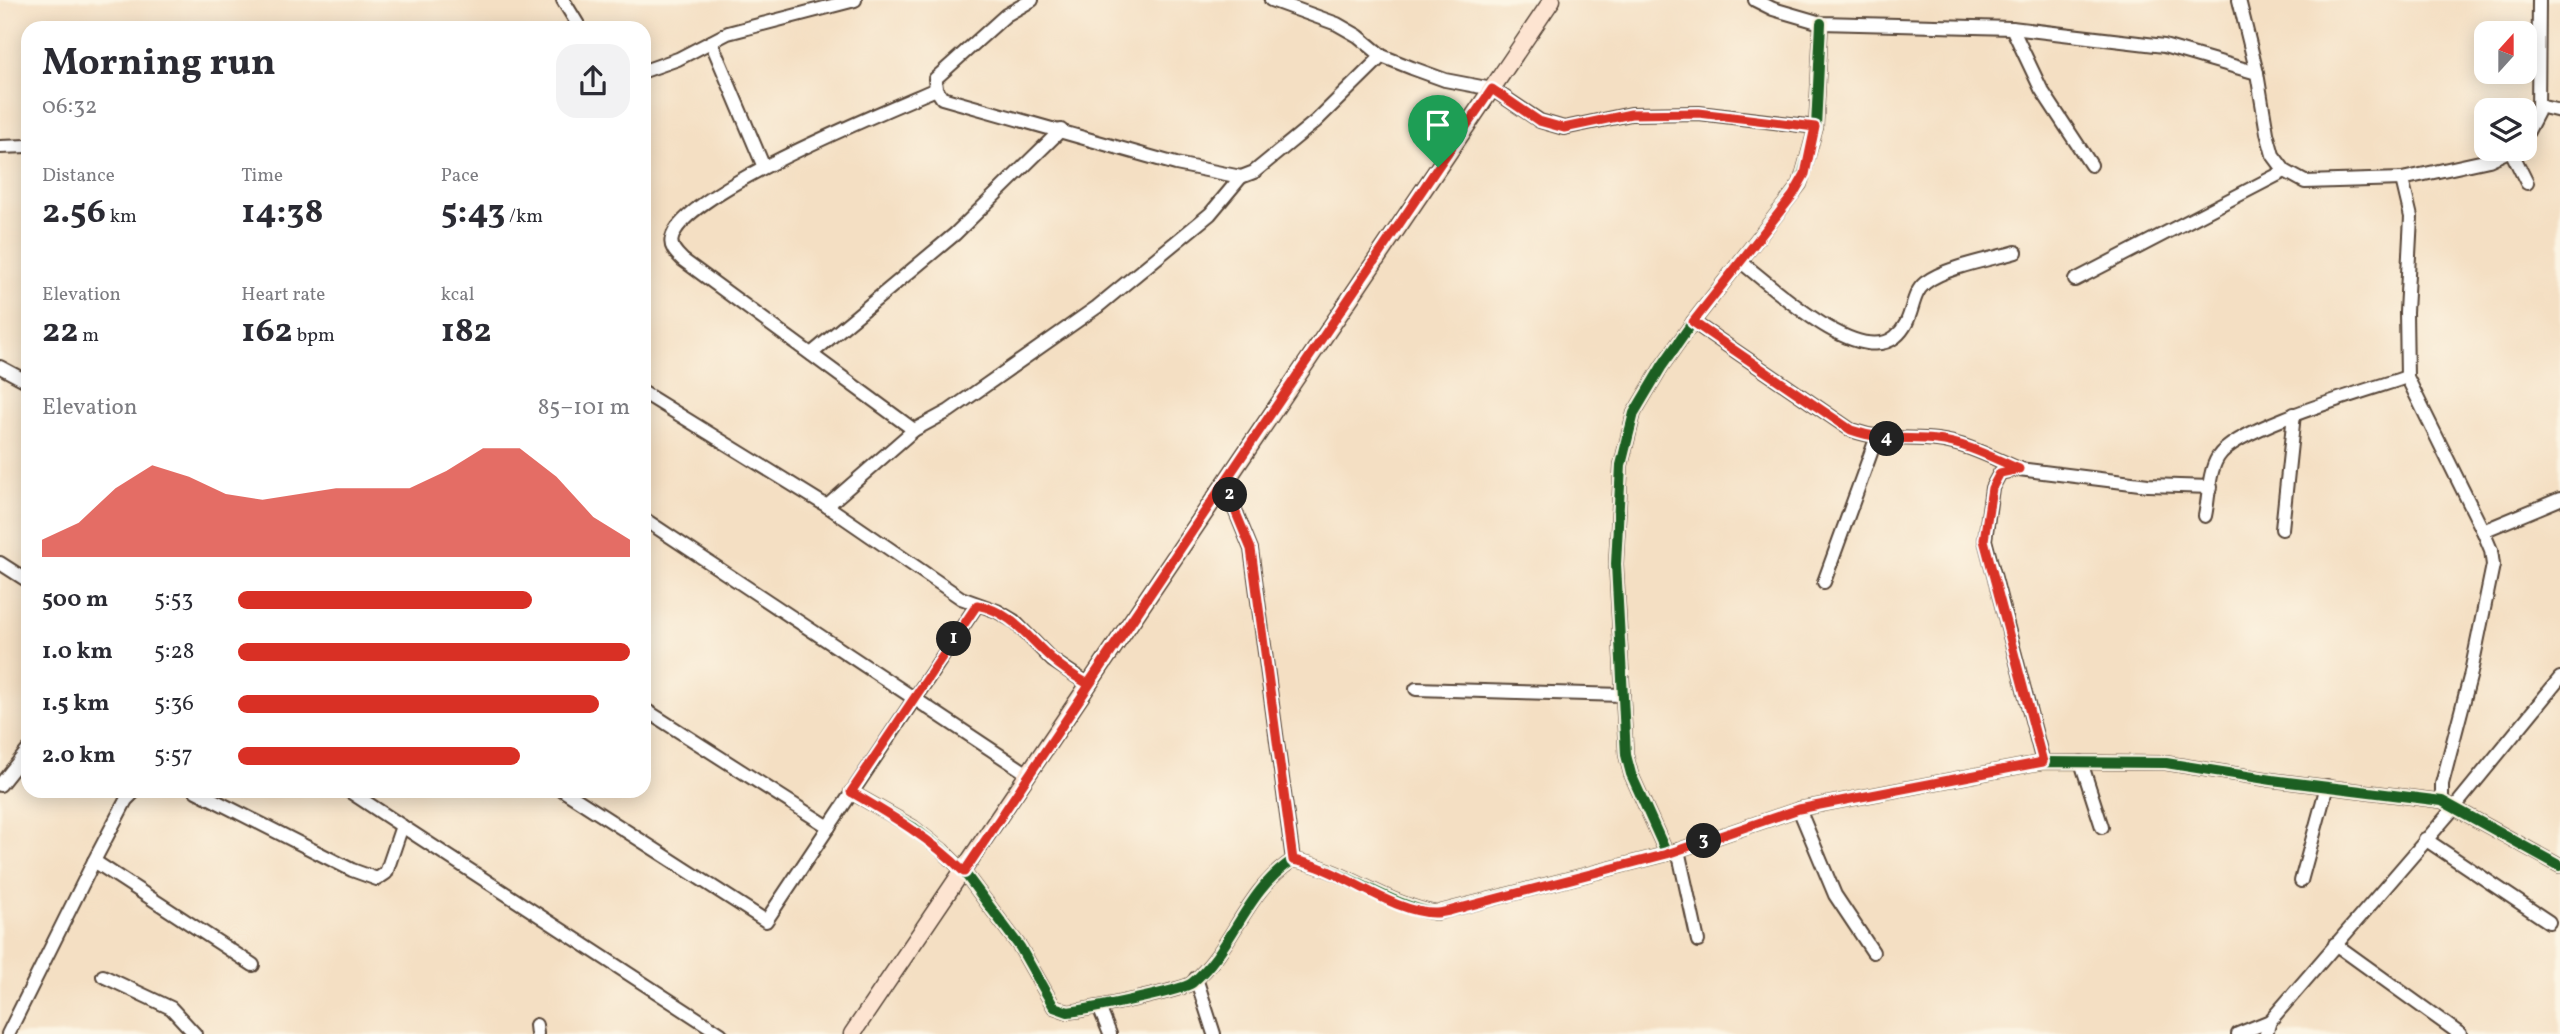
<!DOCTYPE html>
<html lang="en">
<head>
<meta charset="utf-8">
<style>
  body { margin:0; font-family:Vollkorn,serif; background:#f2f2f3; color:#2b2b33; height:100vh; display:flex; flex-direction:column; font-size:26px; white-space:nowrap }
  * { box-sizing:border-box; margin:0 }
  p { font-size:23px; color:#7c7c81 }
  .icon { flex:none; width:38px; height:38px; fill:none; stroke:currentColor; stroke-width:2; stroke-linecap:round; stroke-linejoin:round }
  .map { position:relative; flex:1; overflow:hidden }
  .panel { position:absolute; left:21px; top:21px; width:630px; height:777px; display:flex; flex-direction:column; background:#fff; border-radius:21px; box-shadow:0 4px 18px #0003 }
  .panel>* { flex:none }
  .needle { width:46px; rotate:21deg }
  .fabs { position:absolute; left:2474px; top:21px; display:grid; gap:14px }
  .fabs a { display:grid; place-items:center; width:63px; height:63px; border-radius:14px; background:#fff; box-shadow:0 4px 18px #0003; font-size:35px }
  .pin { position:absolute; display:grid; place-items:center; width:60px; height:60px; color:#fff; margin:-72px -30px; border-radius:50% 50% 50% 0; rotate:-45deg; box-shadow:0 0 7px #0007 }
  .pin .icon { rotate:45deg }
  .km { position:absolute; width:35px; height:35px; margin:-18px; border-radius:50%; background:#222; color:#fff; font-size:19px; line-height:35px; text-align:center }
  .round { display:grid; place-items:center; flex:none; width:74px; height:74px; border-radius:21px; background:#f2f2f3 }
  .head { display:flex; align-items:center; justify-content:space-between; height:119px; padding:0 21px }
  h1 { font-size:38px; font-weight:700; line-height:52px }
  .metrics { display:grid; grid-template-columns:repeat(3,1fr); gap:10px; height:119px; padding:7px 21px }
  .metrics div { display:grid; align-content:center }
  .metrics b { font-size:35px; font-weight:700 }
  .metrics small { font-size:19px; font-weight:400 }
  .metrics p { font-size:19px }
  .chart { height:196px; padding:14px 21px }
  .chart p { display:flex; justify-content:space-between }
  .chart svg { width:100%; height:126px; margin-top:7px; fill:#d93025; opacity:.7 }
  ul { padding:0 21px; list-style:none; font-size:23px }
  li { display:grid; grid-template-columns:112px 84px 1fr; align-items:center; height:52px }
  li i { height:18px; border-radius:9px; background:#d93025 }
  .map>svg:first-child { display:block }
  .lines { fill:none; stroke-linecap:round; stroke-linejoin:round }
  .minor-casing { stroke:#574537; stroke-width:16 }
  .secondary-casing { stroke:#574537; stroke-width:19 }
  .minor { stroke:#fff; stroke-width:12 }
  .secondary { stroke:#fde4d1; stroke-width:16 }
  .cycleway-casing { stroke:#fcf5e5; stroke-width:15 }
  .cycleway { stroke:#1b5e20; stroke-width:10 }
  .route-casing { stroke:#fff; stroke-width:14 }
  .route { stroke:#d93025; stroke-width:9 }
</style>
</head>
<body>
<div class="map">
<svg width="2560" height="1034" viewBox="0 0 2560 1034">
  <rect width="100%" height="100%" fill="#fcf5e5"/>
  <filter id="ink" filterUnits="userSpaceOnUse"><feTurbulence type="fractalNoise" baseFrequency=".0143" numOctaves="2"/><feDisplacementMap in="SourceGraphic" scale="14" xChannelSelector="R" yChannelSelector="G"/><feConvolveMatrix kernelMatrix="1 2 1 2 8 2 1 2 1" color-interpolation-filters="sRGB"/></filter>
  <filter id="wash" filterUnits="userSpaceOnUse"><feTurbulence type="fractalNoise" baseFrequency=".00686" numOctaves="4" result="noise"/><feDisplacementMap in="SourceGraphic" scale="28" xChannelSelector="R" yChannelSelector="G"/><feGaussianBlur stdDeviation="1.57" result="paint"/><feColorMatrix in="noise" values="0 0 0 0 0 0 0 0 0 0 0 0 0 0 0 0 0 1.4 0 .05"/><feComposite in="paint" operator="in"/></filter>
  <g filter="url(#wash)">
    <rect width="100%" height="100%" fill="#f4dfc3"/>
  </g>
  <g filter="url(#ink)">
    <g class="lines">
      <defs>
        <g id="minor">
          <path d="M563 0 580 28"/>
          <path d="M1032 0 1006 15 935 79 936 89 942 98 1176 164 1241 177 1254 172 1316 121 1382 56"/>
          <path d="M1271 0 1337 24 1358 36 1382 56 1412 68 1445 80 1492 89 1540 121 1564 128 1631 114 1699 113 1816 127"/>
          <path d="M1755 0 1773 9 1821 23 2012 28 2164 46 2257 73"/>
          <path d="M2239 0 2257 73 2267 133 2273 155 2285 171 2305 182 2402 179 2489 160 2513 149"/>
          <path d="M2012 28 2041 89 2091 165"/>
          <path d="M711 42 763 165"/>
          <path d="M644 71 678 59 728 33 855 0"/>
          <path d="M2539 106 2560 111"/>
          <path d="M2525 137 2538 112 2539 0"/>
          <path d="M0 147 28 146"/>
          <path d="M2511 151 2527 183"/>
          <path d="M2402 179 2411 217 2406 312 2407 377 2483 531 2491 550 2493 565 2470 677 2442 784V801"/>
          <path d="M1741 262C1772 286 1857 367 1895 337 1915 321 1909 296 1925 283 1945 267 1992 259 2016 252"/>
          <path d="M2075 280 2285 171"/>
          <path d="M1693 322 1851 430C1882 441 1905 437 1937 440 1965 443 1993 458 2019 469"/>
          <path d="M811 354 955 234 1061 130"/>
          <path d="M0 367 28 382"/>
          <path d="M644 393 827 506 961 598 997 611 1014 621 1052 660 1088 684"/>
          <path d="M914 430 683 260C677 254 669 247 672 238 683 192 888 110 936 89"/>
          <path d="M1224 483 1251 549 1293 860"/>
          <path d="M827 506 914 430 949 411 1097 307 1210 214 1241 177"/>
          <path d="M2205 516C2209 498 2208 473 2218 457 2236 427 2369 390 2407 377"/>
          <path d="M644 519 1028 774"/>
          <path d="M2282 529 2294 414"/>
          <path d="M2483 531 2560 499"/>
          <path d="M0 563 28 581"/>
          <path d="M1824 582 1876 439"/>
          <path d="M1416 689 1623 695"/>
          <path d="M644 709 829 827"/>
          <path d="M2043 762 1985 540 1992 488 2000 473 2019 469 2148 485 2211 487"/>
          <path d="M2081 762 2102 827"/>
          <path d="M0 785 28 750"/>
          <path d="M196 791 352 870 377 879 386 873 402 826 721 1034"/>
          <path d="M349 791 402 826"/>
          <path d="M564 791 766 921 977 605"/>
          <path d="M851 792 913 827 942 850 964 872 1020 947 1054 1007 1068 1012C1085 1010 1182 991 1192 983 1234 948 1244 892 1293 860 1344 868 1385 904 1436 913L1667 854 1799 809 2043 762 2166 763 2272 780 2442 801 2560 866"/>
          <path d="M1799 809 1835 895 1873 952"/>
          <path d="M2425 839 2549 922"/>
          <path d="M1678 850 1698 941"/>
          <path d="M1667 854 1631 774 1626 755 1616 564 1621 465 1634 413 1662 366 1693 322 1800 184 1816 127 1821 23"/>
          <path d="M94 861 253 965"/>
          <path d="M2301 881 2327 786"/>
          <path d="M2335 944 2460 1034"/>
          <path d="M103 976 171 1008 195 1034"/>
          <path d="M1196 978 1214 1034"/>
          <path d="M1099 1007 1110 1034"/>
          <path d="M536 1025 537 1034"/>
          <path d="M8 1034 94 861 126 800 135 791"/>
          <path d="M2238 1034 2270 1021"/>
          <path d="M2266 1034 2270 1021 2453 809 2560 678"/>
        </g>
        <path id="secondary" d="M852 1034 1552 0"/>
      </defs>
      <use href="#minor" class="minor-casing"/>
      <use href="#secondary" class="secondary-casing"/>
      <use href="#minor" class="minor"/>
      <use href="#secondary" class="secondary"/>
      <defs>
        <g id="cycleway">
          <path d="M851 792 913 827 942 850 964 872 1020 947 1054 1007 1068 1012C1085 1010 1182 991 1192 983 1234 948 1244 892 1293 860 1344 868 1385 904 1436 913L1667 854 1799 809 2043 762 2166 763 2272 780 2442 801 2560 866"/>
          <path d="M1667 854 1631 774 1626 755 1616 564 1621 465 1634 413 1662 366 1693 322 1800 184 1816 127 1821 23"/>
        </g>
      </defs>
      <use href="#cycleway" class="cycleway-casing"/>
      <use href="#cycleway" class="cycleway"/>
    </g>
  </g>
  <g class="lines" filter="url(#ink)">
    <defs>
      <path id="route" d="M1438 167C1322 340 1205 512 1088 684 1076 677 1063 669 1052 659 1027 637 1012 612 977 605L851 792C892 816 930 838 964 872L1224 484 1251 549 1293 860C1340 867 1394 915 1437 913 1445 913 1455 909 1464 907L1667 854 1799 809 2043 762 1984 540 1992 488 2000 473 2019 469C1993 458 1965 443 1937 440 1905 437 1882 441 1851 430L1693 322 1793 195 1805 174 1815 127 1699 113 1631 114 1564 128 1539 121 1492 89 1438 167"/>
    </defs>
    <use href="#route" class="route-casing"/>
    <use href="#route" class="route"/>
  </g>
</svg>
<div class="fabs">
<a><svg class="needle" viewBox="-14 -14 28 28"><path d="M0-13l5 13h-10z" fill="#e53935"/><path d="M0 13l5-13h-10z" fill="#7c7c81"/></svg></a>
<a><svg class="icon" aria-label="layers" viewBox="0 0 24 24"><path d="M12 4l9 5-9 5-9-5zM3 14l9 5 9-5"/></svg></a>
</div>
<div class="pin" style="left:1438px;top:167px;background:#1e9e55"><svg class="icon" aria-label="arrive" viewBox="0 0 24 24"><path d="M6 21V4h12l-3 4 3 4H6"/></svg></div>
<b class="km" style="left:954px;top:639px">1</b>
<b class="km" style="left:1230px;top:495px">2</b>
<b class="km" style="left:1704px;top:841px">3</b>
<b class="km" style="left:1887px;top:439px">4</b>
<section class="panel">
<div class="head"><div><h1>Morning run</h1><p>06:32</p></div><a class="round"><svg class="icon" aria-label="share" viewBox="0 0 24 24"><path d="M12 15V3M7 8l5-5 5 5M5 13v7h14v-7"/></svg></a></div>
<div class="metrics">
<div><p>Distance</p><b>2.56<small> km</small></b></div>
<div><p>Time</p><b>14:38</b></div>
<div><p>Pace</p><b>5:43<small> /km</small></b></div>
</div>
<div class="metrics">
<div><p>Elevation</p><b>22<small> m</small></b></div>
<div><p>Heart rate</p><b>162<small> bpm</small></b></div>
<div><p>kcal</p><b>182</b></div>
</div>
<div class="chart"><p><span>Elevation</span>85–101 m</p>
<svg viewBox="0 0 160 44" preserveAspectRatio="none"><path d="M0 44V38L10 32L20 20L30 12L40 16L50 22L60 24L70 22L80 20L90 20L100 20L110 14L120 6L130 6L140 16L150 30L160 38V44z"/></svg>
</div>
<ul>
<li><b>500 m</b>5:53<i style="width:75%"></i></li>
<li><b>1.0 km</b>5:28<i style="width:100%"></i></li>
<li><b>1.5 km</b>5:36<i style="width:92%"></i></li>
<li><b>2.0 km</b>5:57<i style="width:72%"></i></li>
</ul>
</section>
</div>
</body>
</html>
